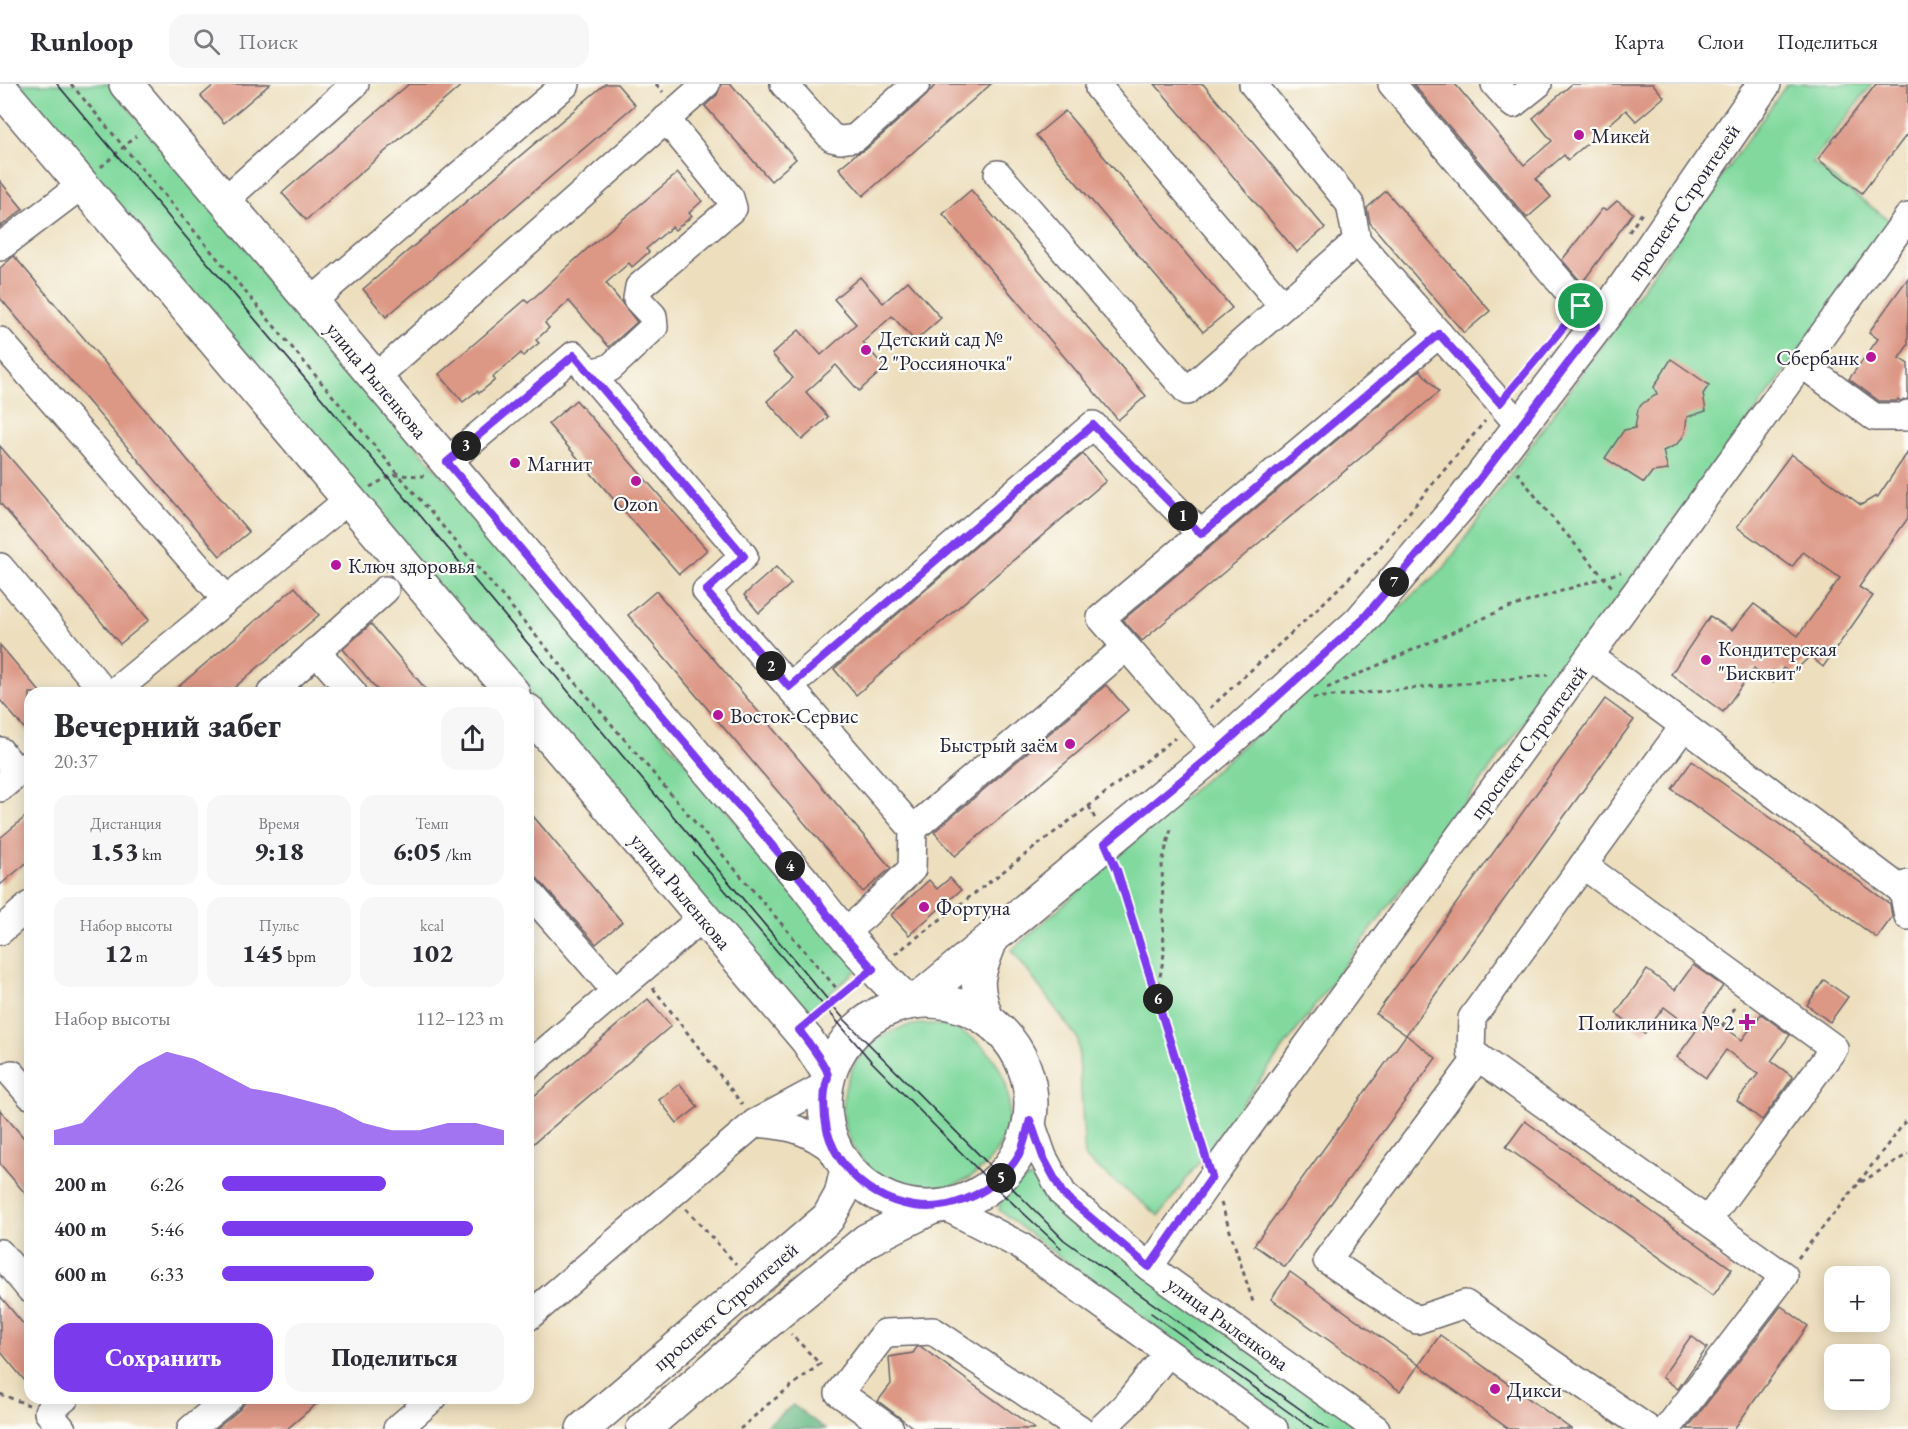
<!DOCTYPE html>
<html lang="ru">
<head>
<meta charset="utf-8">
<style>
  body { margin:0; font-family:"EB Garamond",serif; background:#f7f7f7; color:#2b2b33; height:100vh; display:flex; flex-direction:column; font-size:22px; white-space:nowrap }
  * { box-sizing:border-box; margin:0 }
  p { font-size:20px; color:#7c7c81 }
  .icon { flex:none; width:33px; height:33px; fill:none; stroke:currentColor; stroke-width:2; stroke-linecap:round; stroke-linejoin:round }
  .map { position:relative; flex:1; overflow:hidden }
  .side { position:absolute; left:24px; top:603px; width:510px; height:717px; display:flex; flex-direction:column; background:#fff; border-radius:18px; box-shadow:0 3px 15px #0003 }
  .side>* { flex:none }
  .controls { position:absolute; left:1824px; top:1182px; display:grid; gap:12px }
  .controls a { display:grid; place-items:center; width:66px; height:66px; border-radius:12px; background:#fff; box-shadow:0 3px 15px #0003; font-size:30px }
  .pin { position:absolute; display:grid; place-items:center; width:51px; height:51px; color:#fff; margin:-26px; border:3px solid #fff; border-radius:50%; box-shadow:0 2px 6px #0007 }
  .km { position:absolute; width:30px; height:30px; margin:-15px; border-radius:50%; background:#222; color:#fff; font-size:16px; line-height:30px; text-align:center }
  .round { display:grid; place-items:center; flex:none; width:63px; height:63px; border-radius:18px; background:#f7f7f7 }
  .summary { display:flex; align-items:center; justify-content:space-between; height:102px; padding:0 30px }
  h1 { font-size:33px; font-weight:800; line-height:45px }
  .figures { display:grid; grid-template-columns:repeat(3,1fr); gap:9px; height:102px; padding:6px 30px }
  .figures div { display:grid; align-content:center; border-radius:15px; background:#f7f7f7; text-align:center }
  .figures b { font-size:26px; font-weight:800 }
  .figures small { font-size:16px; font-weight:400 }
  .figures p { font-size:16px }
  .chart { height:168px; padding:12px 30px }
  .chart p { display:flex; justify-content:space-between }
  .chart svg { width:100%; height:108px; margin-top:6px; fill:#7c3aed; opacity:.7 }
  .cta { display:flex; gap:12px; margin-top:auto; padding:12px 30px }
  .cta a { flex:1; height:69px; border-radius:18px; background:#7c3aed; color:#fff; font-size:24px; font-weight:800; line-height:69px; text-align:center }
  .cta a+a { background:#f7f7f7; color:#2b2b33 }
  ul { padding:0 30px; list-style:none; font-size:20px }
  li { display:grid; grid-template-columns:96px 72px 1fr; align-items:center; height:45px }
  li i { height:15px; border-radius:8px; background:#7c3aed }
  header { display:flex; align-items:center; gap:36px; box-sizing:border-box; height:84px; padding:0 30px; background:#fff; border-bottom:2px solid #e1e1e2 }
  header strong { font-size:28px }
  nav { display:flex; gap:33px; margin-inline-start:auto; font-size:21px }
  .search { width:420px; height:54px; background:#f7f7f7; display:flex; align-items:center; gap:15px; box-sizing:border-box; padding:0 21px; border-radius:18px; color:#7c7c81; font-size:22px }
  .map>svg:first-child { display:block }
  .green { fill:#81d99e; stroke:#527e6c; stroke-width:1.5 }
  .forest { fill:#68b985; stroke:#456e60; stroke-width:1.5 }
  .building { fill:#dd9785 }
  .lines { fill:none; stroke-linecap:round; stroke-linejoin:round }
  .minor-casing { stroke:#696469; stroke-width:30 }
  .major-casing { stroke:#696469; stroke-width:36 }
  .path { stroke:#696469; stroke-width:3; stroke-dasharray:4.5 4.5; stroke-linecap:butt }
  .minor { stroke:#fff; stroke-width:27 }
  .major { stroke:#fff; stroke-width:33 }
  .tram { stroke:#22223b; stroke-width:1.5 }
  .route-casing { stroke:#fff; stroke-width:12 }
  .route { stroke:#7c3aed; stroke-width:8 }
  .poi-dot { fill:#b5179e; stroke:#fdfcf7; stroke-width:2 }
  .labels { text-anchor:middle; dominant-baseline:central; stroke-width:4.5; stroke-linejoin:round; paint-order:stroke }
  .poi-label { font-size:21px; fill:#22223b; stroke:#fdfcf7; text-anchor:start }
  .street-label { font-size:21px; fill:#22223b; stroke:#fdfcf7 }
</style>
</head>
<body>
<header>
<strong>Runloop</strong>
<div class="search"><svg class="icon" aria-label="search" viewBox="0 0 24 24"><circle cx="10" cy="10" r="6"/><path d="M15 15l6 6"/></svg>Поиск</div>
<nav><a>Карта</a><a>Слои</a><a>Поделиться</a></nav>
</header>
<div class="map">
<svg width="1908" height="1345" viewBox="0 0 1908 1345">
  <rect width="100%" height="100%" fill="#fdfcf7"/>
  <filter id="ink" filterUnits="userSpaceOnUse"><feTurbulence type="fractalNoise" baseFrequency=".0167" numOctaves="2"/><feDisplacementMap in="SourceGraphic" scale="12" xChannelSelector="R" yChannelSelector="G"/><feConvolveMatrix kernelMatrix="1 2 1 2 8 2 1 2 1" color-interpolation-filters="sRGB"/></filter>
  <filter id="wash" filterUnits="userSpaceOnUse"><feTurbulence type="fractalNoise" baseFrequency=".008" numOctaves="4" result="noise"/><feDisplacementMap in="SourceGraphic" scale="24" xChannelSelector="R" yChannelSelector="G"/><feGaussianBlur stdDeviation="1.35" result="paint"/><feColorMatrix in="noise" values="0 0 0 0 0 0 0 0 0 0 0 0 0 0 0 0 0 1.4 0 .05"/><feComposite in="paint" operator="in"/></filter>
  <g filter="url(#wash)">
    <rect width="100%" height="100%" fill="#eddfbe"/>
    <g class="green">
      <path d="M15 0H108L860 883 802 934Z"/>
      <path d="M1787 0H1872L1812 78 1894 140 1159 1132 1085 1074 1078 955 1012 866 1444 484Z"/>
      <circle cx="926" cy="1023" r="83"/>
      <path d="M1033 1094 1054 1116 1372 1345H1295L1049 1165 999 1126 1001 1115 1024 1096Z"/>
    </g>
    <path class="forest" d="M793 1321 825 1345H762Z"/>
    <g id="blocks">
      <g class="building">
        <path d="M215 0H270L224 39 201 12Z"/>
        <path d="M409 0H463L306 136 282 109Z"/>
        <path d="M605 0H617L635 21 386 233 363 205Z"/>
        <path d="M721 0H731L796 75 771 97 705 22 717 11Z"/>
        <path d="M936 0H991L863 112 839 84 856 70 865 66 926 12Z"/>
        <path d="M1155 0H1203L1325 144 1297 168Z"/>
        <path d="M1413 0H1455L1524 81 1552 57 1533 34 1572 0H1653L1664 13 1636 37 1626 26 1568 76 1564 71 1536 95 1551 113 1527 134Z"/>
        <path d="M1876 0H1908V49L1862 109 1818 75Z"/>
        <path d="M1065 27 1232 224 1203 248 1036 51Z"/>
        <path d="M678 89 702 117 689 129 692 132 675 146 672 143 646 165 649 168 632 183 629 179 606 199 637 238 609 263 569 217 545 239 549 244 536 256 539 259 523 272 521 269 493 293 495 296 479 309 477 307 463 318 439 290 525 216 528 219 588 164Z"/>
        <path d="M0 97 23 125 0 143Z"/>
        <path d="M971 106 1146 312 1118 336 943 130Z"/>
        <path d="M1386 107 1490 227 1464 249 1370 139 1367 124Z"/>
        <path d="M1617 117 1633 129 1582 199 1562 176 1602 125 1607 126Z"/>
        <path d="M14 172 249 448 220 472 0 214V184Z"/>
        <path d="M860 193 883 219 908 197 941 234 915 257 892 232 863 258 885 284 859 307 836 281 806 308 828 333 802 356 767 317 793 294 772 270 799 246 821 271 856 240 834 215Z"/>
        <path d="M1908 194V261L1899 274 1908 280V315L1900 317 1898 315 1897 317H1879L1849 295 1878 255 1869 248Z"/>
        <path d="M1671 275 1709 301 1703 310 1706 327 1687 333 1685 349 1682 354 1676 361 1663 367 1668 386 1652 388 1644 399 1605 374 1624 346 1635 344 1638 325 1642 320 1657 310 1654 303Z"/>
        <path d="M1420 286 1439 308 1142 557 1123 536Z"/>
        <path d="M576 316 707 466 679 490 548 340Z"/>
        <path d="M0 362 149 536 120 560 0 419Z"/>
        <path d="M1908 368V434L1859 503 1873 512 1823 583 1810 572 1792 590 1783 584 1773 599 1754 584 1723 628 1671 590 1710 532 1732 546 1754 520 1798 552 1840 494 1803 468 1792 483 1737 443 1791 370 1861 421 1876 412 1877 414Z"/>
        <path d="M1083 370 1106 397 856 611 834 585Z"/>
        <path d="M776 483 791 500 759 529 744 511Z"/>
        <path d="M295 503 319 531 228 609H171Z"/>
        <path d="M656 507 891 784 863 808 628 531Z"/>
        <path d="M371 540 429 609H380L343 565Z"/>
        <path d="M0 561 41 609H30V651L0 616Z"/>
        <path d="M1106 601 1128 626 955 772 934 748Z"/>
        <path d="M1605 615 1634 636 1406 951 1376 930Z"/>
        <path d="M1692 677 1890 820 1892 833 1877 854 1672 705Z"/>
        <path d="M528 726 622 838 596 860 528 784Z"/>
        <path d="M30 729V776L0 801V754Z"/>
        <path d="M950 794 961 806 909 851 891 831 929 796 937 805Z"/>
        <path d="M1693 881 1723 902 1704 928 1742 956 1761 930 1790 951 1771 977 1793 993 1762 1036 1737 1017 1758 990 1726 966 1706 994 1677 973 1696 947 1664 923 1644 950 1616 929 1647 886 1675 906Z"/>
        <path d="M1824 896 1848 913 1830 938 1807 921Z"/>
        <path d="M648 915 671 942 528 1064V1017Z"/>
        <path d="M1406 951 1436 974 1285 1183 1254 1161Z"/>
        <path d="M680 1000 698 1023 677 1039 659 1016Z"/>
        <path d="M0 1026 30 1061V1115L0 1080Z"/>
        <path d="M1525 1037 1732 1185 1713 1212 1506 1063Z"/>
        <path d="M1290 1188 1419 1281 1400 1307 1271 1215Z"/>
        <path d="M0 1212 30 1248V1303L0 1267Z"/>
        <path d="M1781 1222 1808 1242 1734 1345H1687Z"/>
        <path d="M1440 1251 1571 1345H1509L1419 1281Z"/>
        <path d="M1691 1252 1707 1264 1678 1305 1662 1293Z"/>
        <path d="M917 1263H921L1035 1345H915L878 1317 891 1300 889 1273 913 1269Z"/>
        <path d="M249 1314H323L287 1345H216L239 1326Z"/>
      </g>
    </g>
  </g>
  <g filter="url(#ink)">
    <use href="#blocks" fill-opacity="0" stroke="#696469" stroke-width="1.5"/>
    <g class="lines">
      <defs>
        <g id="minor">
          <path d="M784 0 832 54 841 56 855 54 916 0"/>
          <path d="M1253 0 1350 120 1357 157"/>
          <path d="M1392 0 1597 241"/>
          <path d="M1495 0 1513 20 1538 0"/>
          <path d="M1099 4 1283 222"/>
          <path d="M998 90 1187 307 1357 157 1439 250 1101 534 1217 667"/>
          <path d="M225 116 355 0"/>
          <path d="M0 163 82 101"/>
          <path d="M311 218 566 0"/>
          <path d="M1439 250 1520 342"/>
          <path d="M0 257 226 515"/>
          <path d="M1802 280 1874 333H1905L1908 330"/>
          <path d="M589 289 610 284 654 243 653 232 637 215 639 203 733 124 730 114 666 35"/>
          <path d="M375 294 706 0"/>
          <path d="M447 378 574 271 744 472 706 507 913 745"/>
          <path d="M0 483 105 609"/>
          <path d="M316 567 353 609"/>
          <path d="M1591 573 1684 642"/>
          <path d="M789 603 1093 341 1201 450"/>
          <path d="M113 609 348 416"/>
          <path d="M271 609 385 506"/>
          <path d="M0 667 18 689"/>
          <path d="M0 704 30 679"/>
          <path d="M1583 781 1834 964 1708 1136"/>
          <path d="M528 807 615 906"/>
          <path d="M1903 807 1908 832"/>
          <path d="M0 847 30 821"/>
          <path d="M842 850 864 832 912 785 913 745 1125 564"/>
          <path d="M1478 973 1327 1176 1417 1236 1465 1220 1648 1345"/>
          <path d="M528 982 703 833"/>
          <path d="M12 990 30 1011"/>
          <path d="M1030 1036 1043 1073 1063 1110 1149 1183 1376 1345"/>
          <path d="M755 1039C792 1042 806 1045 836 1068"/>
          <path d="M944 1122 1019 1161 1274 1345"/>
          <path d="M0 1169 30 1205"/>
          <path d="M1149 1183 1212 1093 1908 133"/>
          <path d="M528 1233 755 1039 826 1001"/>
          <path d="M62 1345 48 1328 65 1314"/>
          <path d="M191 1345 229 1314"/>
          <path d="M397 1345 433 1314"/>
          <path d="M890 1345 839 1309 885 1249 933 1247 1080 1345"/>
          <path d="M1101 1345 1125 1322 1168 1269"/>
          <path d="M1667 1345 1784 1192 1471 968 1472 934 1684 642 1903 807 1908 800"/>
        </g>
        <g id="major">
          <path d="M126 0 805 800C839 845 868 880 909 919"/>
          <path d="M0 4 513 609"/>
          <path d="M528 627 807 956 829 990"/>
          <circle cx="928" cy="1020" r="103"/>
          <path d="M915 918 1217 667 1360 538 1460 421 1611 223 1764 0"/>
          <path d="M987 935C973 898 977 892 991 856"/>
          <path d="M583 1345 828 1134 841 1111 847 1085"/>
          <path d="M643 1345 778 1229 867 1156 931 1124"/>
        </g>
      </defs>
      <use href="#minor" class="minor-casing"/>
      <use href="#major" class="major-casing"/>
      <g class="path">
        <path d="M71 0 399 391 843 912"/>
        <path d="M656 0 663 8"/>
        <path d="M101 83 136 52"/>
        <path d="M1629 148 1642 129"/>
        <path d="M1515 302 1531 282"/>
        <path d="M1517 388 1549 430 1612 503"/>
        <path d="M370 403 392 391 424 392"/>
        <path d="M1327 604 1502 526 1621 488"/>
        <path d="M1313 614 1548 591"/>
        <path d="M1210 624 1313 529 1377 467 1485 337"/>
        <path d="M1089 722 1096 737"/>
        <path d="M1117 784 1204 1064"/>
        <path d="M895 870 1089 722 1175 654"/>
        <path d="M653 904 742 1020"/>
        <path d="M1157 910 1164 870 1162 779 1172 741"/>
        <path d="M818 931 854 901"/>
        <path d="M1722 942 1737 921"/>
        <path d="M1859 1098 1908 1034"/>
        <path d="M1221 1119 1253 1218"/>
        <path d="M686 1125 736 1180"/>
        <path d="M1798 1174 1858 1100 1908 1070"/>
        <path d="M0 1310 29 1321"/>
        <path d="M740 1345 767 1321 820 1280 791 1250"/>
      </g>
      <use href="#minor" class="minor"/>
      <use href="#major" class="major"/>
      <g class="tram">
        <path d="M57 0 844 935 1064 1156 1328 1345"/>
        <path d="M693 769 871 977 993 1101 1061 1164"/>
        <path d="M1151 1229 1312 1345"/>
      </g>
    </g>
  </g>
  <g class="lines" filter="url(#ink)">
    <defs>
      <path id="route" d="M1581 222 1597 241 1460 421 1360 538 1217 667 1105 759 1117 786 1212 1093 1149 1183 1063 1110 1043 1073 1030 1036C1027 1046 1025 1057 1021 1067 1007 1093 983 1111 955 1119 901 1135 841 1100 827 1046 824 1031 823 1015 826 1000 827 997 828 995 828 992 828 983 805 954 799 946L873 885 842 850 805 800 447 378 574 271 744 472 706 507 789 603 1093 341 1201 450 1439 250 1500 319Z"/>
    </defs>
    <use href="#route" class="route-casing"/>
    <use href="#route" class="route"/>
  </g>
  <g class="poi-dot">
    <circle cx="1579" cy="51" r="6"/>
    <circle cx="866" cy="266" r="6"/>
    <circle cx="1871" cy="273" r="6"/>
    <circle cx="515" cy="379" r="6"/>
    <circle cx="636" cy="397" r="6"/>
    <circle cx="336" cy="481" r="6"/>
    <circle cx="1706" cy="576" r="6"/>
    <circle cx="718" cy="631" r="6"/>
    <circle cx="1070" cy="660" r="6"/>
    <circle cx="924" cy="823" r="6"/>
    <path d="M1744 929h6v6h6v6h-6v6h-6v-6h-6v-6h6z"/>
    <circle cx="1495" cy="1305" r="6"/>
  </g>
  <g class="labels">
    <g class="poi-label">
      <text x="1591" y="51">Микей</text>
      <text x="878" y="254">Детский сад №<tspan x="878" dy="24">2 "Россияночка"</tspan></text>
      <text x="1859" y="273" text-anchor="end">Сбербанк</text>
      <text x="527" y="379">Магнит</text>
      <text x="636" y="419" text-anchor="middle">Ozon</text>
      <text x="348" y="481">Ключ здоровья</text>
      <text x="1718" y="564">Кондитерская<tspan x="1718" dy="24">"Бисквит"</tspan></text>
      <text x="730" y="631">Восток-Сервис</text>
      <text x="1058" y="660" text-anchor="end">Быстрый заём</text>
      <text x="936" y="823">Фортуна</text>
      <text x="1734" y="938" text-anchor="end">Поликлиника № 2</text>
      <text x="1507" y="1305">Дикси</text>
    </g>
    <g class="street-label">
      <text transform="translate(1683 118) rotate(-56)">проспект Строителей</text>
      <text transform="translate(377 296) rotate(50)">улица Рыленкова</text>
      <text transform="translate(1528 658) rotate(-54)">проспект Строителей</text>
      <text transform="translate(681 807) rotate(50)">улица Рыленкова</text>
      <text transform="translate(725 1222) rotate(-41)">проспект Строителей</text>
      <text transform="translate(1228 1239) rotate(36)">улица Рыленкова</text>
    </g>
  </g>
</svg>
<div class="controls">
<a>+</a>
<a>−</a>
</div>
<div class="pin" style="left:1581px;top:222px;background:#1e9e55"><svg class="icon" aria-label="arrive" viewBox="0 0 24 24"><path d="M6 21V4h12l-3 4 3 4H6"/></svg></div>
<b class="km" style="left:1183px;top:432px">1</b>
<b class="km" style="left:771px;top:582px">2</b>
<b class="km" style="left:466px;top:362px">3</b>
<b class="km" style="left:790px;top:782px">4</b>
<b class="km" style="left:1001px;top:1094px">5</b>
<b class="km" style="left:1158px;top:915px">6</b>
<b class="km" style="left:1394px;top:498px">7</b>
<section class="side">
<div class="summary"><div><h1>Вечерний забег</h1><p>20:37</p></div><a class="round"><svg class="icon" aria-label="share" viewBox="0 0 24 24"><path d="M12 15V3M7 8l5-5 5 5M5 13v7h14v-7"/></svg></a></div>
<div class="figures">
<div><p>Дистанция</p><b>1.53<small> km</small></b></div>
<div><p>Время</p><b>9:18</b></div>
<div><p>Темп</p><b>6:05<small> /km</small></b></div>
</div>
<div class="figures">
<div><p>Набор высоты</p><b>12<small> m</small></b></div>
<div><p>Пульс</p><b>145<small> bpm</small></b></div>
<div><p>kcal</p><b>102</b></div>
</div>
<div class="chart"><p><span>Набор высоты</span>112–123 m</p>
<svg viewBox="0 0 160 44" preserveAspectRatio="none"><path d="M0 44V38L10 35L20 23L30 12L40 6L50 9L60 15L70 21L80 23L90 26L100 29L110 35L120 38L130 38L140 35L150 35L160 38V44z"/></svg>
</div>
<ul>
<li><b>200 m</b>6:26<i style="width:58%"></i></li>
<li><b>400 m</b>5:46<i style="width:89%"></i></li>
<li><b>600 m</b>6:33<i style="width:54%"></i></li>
</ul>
<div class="cta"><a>Сохранить</a><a>Поделиться</a></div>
</section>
</div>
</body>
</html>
